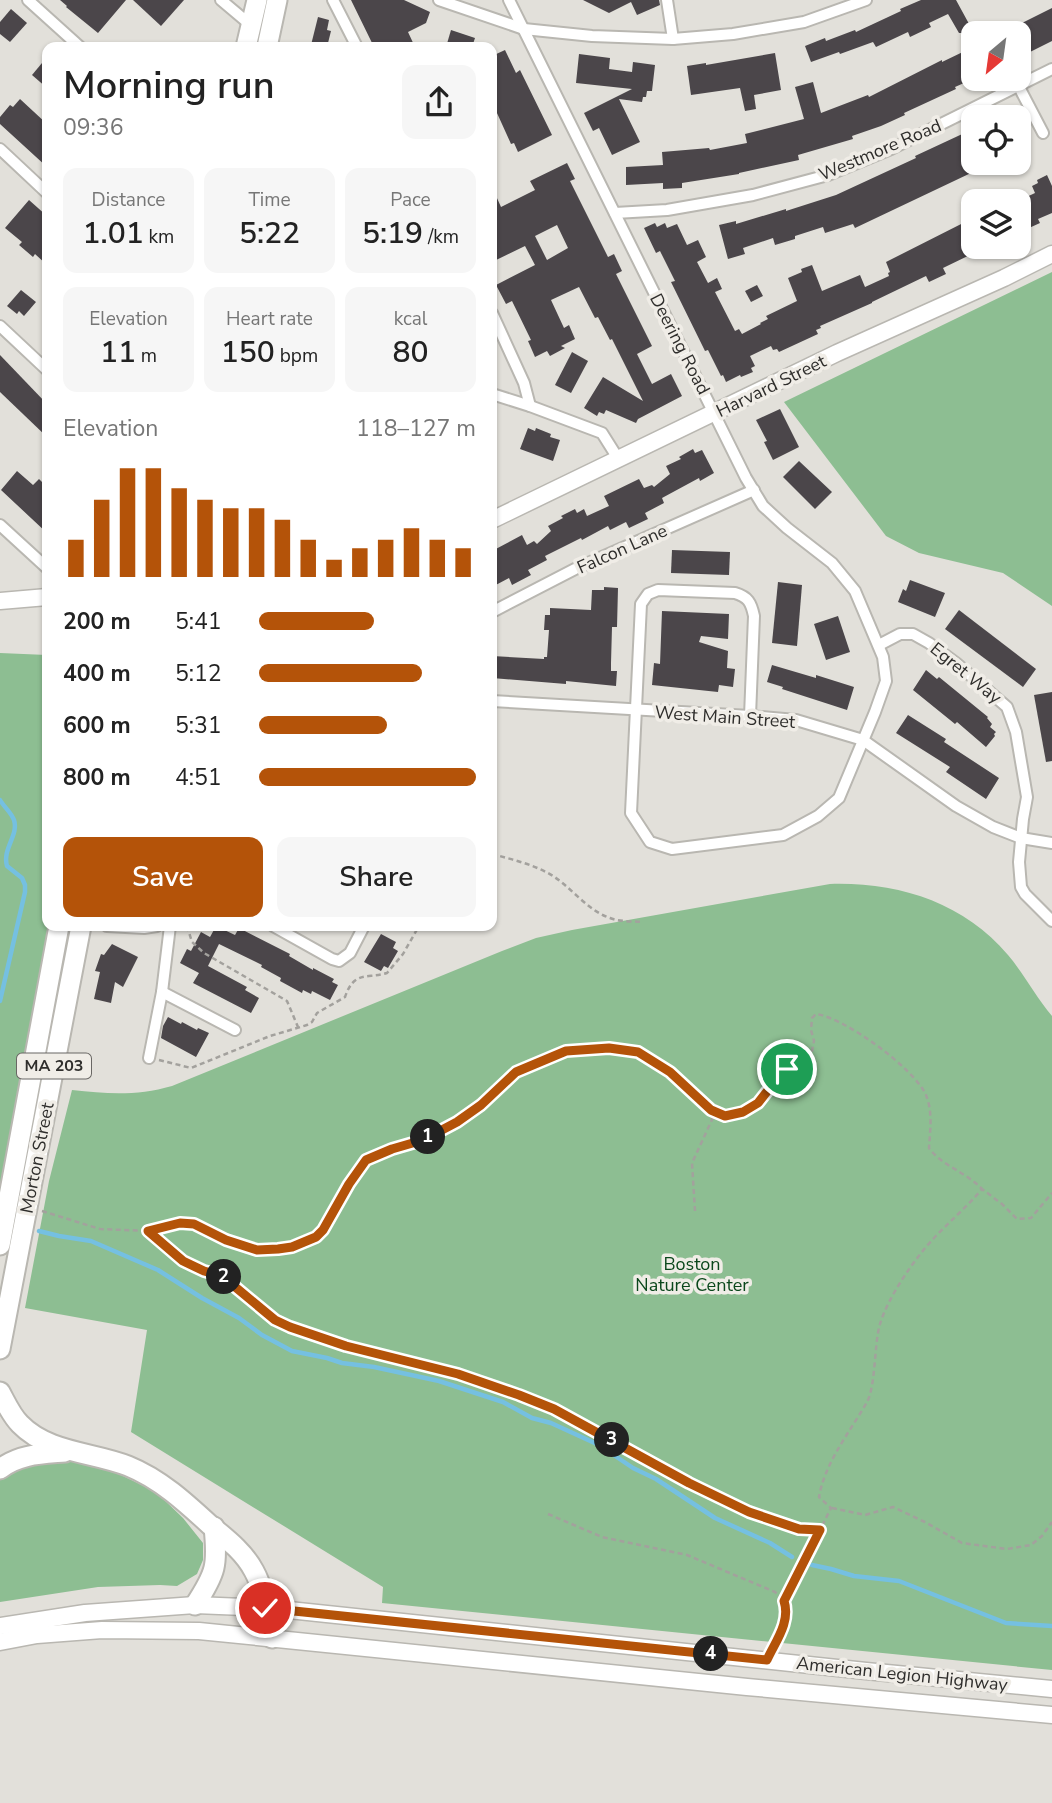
<!DOCTYPE html>
<html lang="en">
<head>
<meta charset="utf-8">
<style>
  body { margin:0; font-family:"Nunito Sans",sans-serif; background:#f6f6f6; color:#222; height:100vh; display:flex; flex-direction:column; font-size:26px; white-space:nowrap }
  * { box-sizing:border-box; margin:0 }
  p { font-size:23px; color:#767676 }
  .icon { flex:none; width:38px; height:38px; fill:none; stroke:currentColor; stroke-width:2; stroke-linecap:round; stroke-linejoin:round }
  .map { position:relative; flex:1; overflow:hidden }
  .panel { position:absolute; left:42px; top:42px; width:455px; height:889px; display:flex; flex-direction:column; background:#fff; border-radius:14px; box-shadow:0 2px 5px #0004 }
  .panel>* { flex:none }
  .needle { width:46px; rotate:209deg }
  .buttons { position:absolute; left:961px; top:21px; display:grid; gap:14px }
  .buttons a { display:grid; place-items:center; width:70px; height:70px; border-radius:14px; background:#fff; box-shadow:0 2px 5px #0004; font-size:35px }
  .pin { position:absolute; display:grid; place-items:center; width:60px; height:60px; color:#fff; margin:-30px; border:4px solid #fff; border-radius:50%; box-shadow:0 2px 7px #0007 }
  .km { position:absolute; width:35px; height:35px; margin:-18px; border-radius:50%; background:#222; color:#fff; font-size:19px; line-height:35px; text-align:center }
  .round { display:grid; place-items:center; flex:none; width:74px; height:74px; border-radius:14px; background:#f6f6f6 }
  .headline { display:flex; align-items:center; justify-content:space-between; height:119px; padding:0 21px }
  h1 { font-size:38px; font-weight:600; line-height:52px }
  .stats { display:grid; grid-template-columns:repeat(3,1fr); gap:10px; height:119px; padding:7px 21px }
  .stats div { display:grid; align-content:center; border-radius:14px; background:#f6f6f6; text-align:center }
  .stats b { font-size:30px; font-weight:600 }
  .stats small { font-size:19px; font-weight:400 }
  .stats p { font-size:19px }
  .chart { height:196px; padding:14px 21px }
  .chart p { display:flex; justify-content:space-between }
  .chart svg { width:100%; height:126px; margin-top:7px; stroke:#b45309; stroke-width:6 }
  .button { display:flex; gap:14px; margin-top:auto; padding:14px 21px }
  .button a { flex:1; height:80px; border-radius:14px; background:#b45309; color:#fff; font-size:28px; font-weight:600; line-height:80px; text-align:center }
  .button a+a { background:#f6f6f6; color:#222 }
  ul { padding:0 21px; list-style:none; font-size:23px }
  li { display:grid; grid-template-columns:112px 84px 1fr; align-items:center; height:52px }
  li i { height:18px; border-radius:9px; background:#b45309 }
  .map>svg:first-child { display:block }
  .green { fill:#8dbe92 }
  .lines { fill:none; stroke-linecap:round; stroke-linejoin:round }
  .stream { stroke:#75c0e1; stroke-width:4.5 }
  .building { fill:#4b464a; fill-rule:evenodd }
  .street-casing { stroke:#b9b7b1; stroke-width:14 }
  .secondary-casing { stroke:#b9b7b1; stroke-width:19 }
  .highway-casing { stroke:#b9b7b1; stroke-width:23 }
  .path { stroke:#a3a19d; stroke-width:2.5; stroke-dasharray:5 3.5; stroke-linecap:butt }
  .street { stroke:#fff; stroke-width:10 }
  .secondary { stroke:#fff; stroke-width:16 }
  .highway { stroke:#fff; stroke-width:19 }
  .route-casing { stroke:#fff; stroke-width:14 }
  .route { stroke:#b45309; stroke-width:9 }
  .labels { text-anchor:middle; dominant-baseline:central; stroke-width:7; stroke-linejoin:round; paint-order:stroke }
  .shield { fill:#f0ede7; stroke:#696764; stroke-width:2 }
  .shield-label { font-size:16px; font-weight:bold; fill:#2f2e2c }
  .street-label { font-size:18px; fill:#2f2e2c; stroke:#f0ede7 }
  .park-label { font-size:18px; fill:#0a471b; stroke:#f0ede7 }
</style>
</head>
<body>
<div class="map">
<svg width="1052" height="1803" viewBox="0 0 1052 1803">
  <rect width="100%" height="100%" fill="#e2e0da"/>
  <g class="green">
    <path d="M1052 272V606L1003 573 919 553 886 536 784 402Z"/>
    <path d="M0 653 47 655V926H50L40 984 0 1191Z"/>
    <path d="M830 884C898 882 963 902 1008 955 1024 974 1036 997 1052 1016V1670L382 1603 383 1587 131 1432 147 1330 25 1308 49 1181 72 1090C108 1094 137 1096 172 1086L502 951 536 938 572 930Z"/>
    <path d="M71 1460 119 1474 156 1492 183 1518 203 1543V1560L197 1574 177 1586 160 1585 98 1587 0 1602V1475L26 1463Z"/>
  </g>
  <g class="lines">
    <g class="stream">
      <path d="M0 800C4 807 11 812 14 820 19 835 2 849 7 866L22 878 25 885V892L0 1001"/>
      <path d="M39 1231 59 1236 91 1241 158 1270 202 1298 239 1318 262 1335 292 1351 327 1358 342 1363 374 1367 439 1381 503 1402 532 1418 551 1423 599 1445 633 1468 656 1479 715 1518 770 1543 792 1557"/>
      <path d="M812 1565 831 1569 854 1576 899 1581 1006 1623 1052 1626"/>
    </g>
  </g>
  <g class="building">
    <path d="M60 0H126L98 33 66 7 67 6Z"/>
    <path d="M133 0H184L161 26Z"/>
    <path d="M351 0H404L430 12 426 23 408 32 415 47H374Z"/>
    <path d="M583 0H659L660 5 637 15 631 2 609 13Z"/>
    <path d="M921 0H956L974 33H959L948 14 929 23 931 27 910 37 908 32 876 47 873 42 840 54 839 52 811 62 805 46 825 38 826 41 855 30 856 32 901 11 900 9Z"/>
    <path d="M1052 8V41L1018 58V25Z"/>
    <path d="M11 9 27 23 10 42 0 34V22Z"/>
    <path d="M318 17 329 20 327 30 331 31 327 47 311 45Z"/>
    <path d="M451 30 475 38 472 47H446Z"/>
    <path d="M969 49 973 57V79L955 87 956 89 904 113 905 115 881 126 852 136 853 139 798 155 799 160 739 173V174L682 183V188L663 189V183L626 185V167L663 165 662 152 709 148 710 150 747 143 745 134 804 119 795 87 813 82 821 113 868 95 869 97 942 60V62Z"/>
    <path d="M505 50 516 73 520 70 552 135 518 152 514 143 511 144 492 102V56Z"/>
    <path d="M775 53 781 90 754 95 756 109 745 111 740 88 691 95 687 66 706 63V65Z"/>
    <path d="M579 54 610 58 609 69 632 72 633 62 655 65 652 91H647L646 97H643L642 102 619 99 640 142 612 155 599 128 593 131 584 113 632 89 576 83Z"/>
    <path d="M47 57V88L32 75Z"/>
    <path d="M20 99 47 124V167L0 124V117L10 105 13 107Z"/>
    <path d="M973 129V163H992L855 228 853 224 825 233 823 227 795 236V239L775 245 773 238 743 248 745 254 728 259 719 225 736 221V224L786 209V211L836 195 916 158 915 156Z"/>
    <path d="M567 163 575 179 570 181 608 257 614 254 622 271 616 274 652 346 637 354 652 384 671 374 682 396 638 419 636 423 606 410 604 414 599 412 597 416 584 408 603 377 643 401 612 339 610 340 598 317 595 318 579 287 551 300 564 328 569 325 575 339 561 346 565 348 550 356 547 351 535 357 528 341 531 340 512 301 506 304 496 285 535 265 525 246 492 262V187L501 207 535 190 530 181ZM557 225 568 248 547 260 535 236Z"/>
    <path d="M1047 175 1052 186V213L1038 219 1040 223 1018 233V201L1035 193 1032 186 1038 183 1037 180Z"/>
    <path d="M29 200 47 216V265L35 254 33 257 19 245 22 242 5 228Z"/>
    <path d="M973 218V250L974 253 943 268 946 274 929 282 926 276 872 302V303L820 326 821 328 816 330 818 334 779 352 777 349 773 350 771 346 750 356 755 366 751 368 753 372 741 377 740 375 726 382 723 375 721 376 708 350 705 351 671 282 675 281 660 251 656 253 644 228 655 223 657 227 665 223 667 228 677 224 687 245 698 240 706 257 697 262 708 283 717 278 722 289 715 292 735 331 739 329 742 334 761 324 760 323 768 319 766 316 797 301 788 278 802 272 801 269 812 265 822 291 860 275 865 287 889 276 888 273 890 272 886 262Z"/>
    <path d="M757 285 763 296 751 302 745 291Z"/>
    <path d="M21 290 36 302 24 316 19 311 17 314 7 306Z"/>
    <path d="M572 352 588 361 571 393 555 385Z"/>
    <path d="M0 355 47 404V437L0 392Z"/>
    <path d="M780 409 799 447 773 460 764 442 767 441 756 420Z"/>
    <path d="M528 428 535 431 536 428 551 434 550 437 560 440 553 461 520 449Z"/>
    <path d="M693 449 695 453 702 450 714 473 700 481 699 478 662 498 664 503 645 513 648 519 629 528 626 522 610 530 608 526 582 540 581 538 545 556 547 560 528 570 531 575 512 585 509 578 492 587V551L522 535 527 545 534 541 537 544 551 531 548 526 563 518 561 516 575 509 577 513 584 509 587 516 609 506 604 496 639 479 644 488 652 485 654 487 670 474 666 466 681 459 679 457Z"/>
    <path d="M799 461 832 492 815 509 783 477Z"/>
    <path d="M17 471 33 485 39 479 47 487V533L1 490Z"/>
    <path d="M672 550 730 552 729 575 671 573Z"/>
    <path d="M910 580 945 593 935 617 898 602 903 589 906 591Z"/>
    <path d="M778 582 802 585 797 646 772 643Z"/>
    <path d="M604 587 618 588 617 627H612L611 663V671H617L616 686 566 681V684L492 678V656L544 659V657H547L549 630H544L545 615H550V608L591 610 592 590H604Z"/>
    <path d="M959 610 1036 669 1023 687 945 629Z"/>
    <path d="M662 611 729 614 728 639 701 636 699 642 728 651 727 668 735 669 733 687 719 685 718 692 652 685 654 663 660 664Z"/>
    <path d="M838 616 850 652 826 660 814 624Z"/>
    <path d="M772 665 816 678V675L854 687 847 710 782 689 783 687 767 682Z"/>
    <path d="M926 670 937 679 939 677 988 717 987 718 992 724 990 727 996 732 994 734 995 736 986 747 957 722 955 724 913 690Z"/>
    <path d="M1052 692V761L1046 762 1034 695Z"/>
    <path d="M908 715 946 739 944 742 999 778 986 799 946 772 950 767 896 733Z"/>
    <path d="M218 927 235 935 239 928 290 954 289 956 313 970V968L334 979 332 982 338 985 330 1000 312 991 311 994 303 990 302 993 280 981 281 978 261 967 262 965 219 944 208 966 247 987 245 990 259 998 251 1013 193 983 199 973 180 963 187 949 191 951 201 932 210 937 215 928 217 929Z"/>
    <path d="M381 934 396 942 393 948 398 951 388 968 384 966 381 971 364 962Z"/>
    <path d="M112 944 138 957 123 987 115 982 111 1003 94 999 100 972 95 971 101 954 104 955Z"/>
    <path d="M168 1017 181 1024 182 1022 197 1030 198 1028 209 1033 196 1057 161 1038 163 1026Z"/>
  </g>
  <g class="lines">
    <defs>
      <g id="street">
        <path d="M28 0 80 47"/>
        <path d="M221 0 253 27"/>
        <path d="M333 0 357 47"/>
        <path d="M439 0 524 29 592 36 673 39 733 34 804 22 866 0"/>
        <path d="M509 0 746 478 763 506 787 528 832 563 855 591 883 657 886 681 875 712 839 798 818 816 783 835 672 849 650 842 631 813 641 604 648 594 658 590 735 593C748 597 751 602 754 616L750 716"/>
        <path d="M667 0 673 39"/>
        <path d="M1018 85 1043 133"/>
        <path d="M0 149 47 193"/>
        <path d="M615 213 667 210 753 195 828 175 891 149 1052 69"/>
        <path d="M492 313 524 383 530 406"/>
        <path d="M0 326 47 370"/>
        <path d="M492 394 530 406 602 433 619 460"/>
        <path d="M0 525 47 568"/>
        <path d="M492 612 575 569 754 490"/>
        <path d="M879 645 900 634H913L929 643 956 663 1007 707 1016 732 1027 797 1023 819 1019 862 1021 887 1025 894 1052 921"/>
        <path d="M492 701 750 716 796 720 863 740 956 806 993 827 1021 838 1052 843"/>
        <path d="M107 926 144 928 157 926"/>
        <path d="M273 926 332 959 339 961 350 953 364 926"/>
        <path d="M162 992 235 1030"/>
        <path d="M149 1058 162 992 170 926"/>
      </g>
      <g id="secondary">
        <path d="M492 520 837 353 1004 278 1052 254"/>
        <path d="M0 601 47 597"/>
        <path d="M0 1626 85 1613 195 1605 270 1608 866 1671 1052 1689"/>
        <path d="M0 1642 37 1635 102 1630 199 1631 747 1687 1052 1715"/>
      </g>
      <g id="highway">
        <path d="M246 47 257 0"/>
        <path d="M267 47 277 0"/>
        <path d="M0 1245 59 926"/>
        <path d="M0 1349 81 926"/>
        <path d="M0 1392C6 1403 11 1415 20 1424 48 1453 93 1452 128 1466 160 1479 185 1502 210 1525 227 1539 244 1552 254 1571 265 1591 267 1616 272 1638"/>
        <path d="M0 1469C19 1454 42 1454 65 1452"/>
        <path d="M195 1605C216 1573 218 1565 214 1527"/>
      </g>
    </defs>
    <use href="#street" class="street-casing"/>
    <use href="#secondary" class="secondary-casing"/>
    <use href="#highway" class="highway-casing"/>
    <g class="path">
      <path d="M492 854C511 859 531 864 548 873 570 885 586 910 610 918 620 922 632 921 642 922"/>
      <path d="M187 926 192 942 204 953 287 1001 298 1027"/>
      <path d="M159 1060 191 1068 270 1036 307 1025 312 1022 317 1013 345 997C354 971 365 979 387 973L403 954 419 926"/>
      <path d="M42 1211 100 1229 148 1231 183 1261 204 1271 222 1276 275 1320 290 1327 346 1346 458 1374 519 1395 554 1409 689 1483 749 1512 799 1529 820 1530 831 1508 819 1497C825 1462 850 1432 867 1402 876 1385 874 1344 880 1324 888 1297 915 1258 934 1238 950 1221 967 1207 982 1189L1002 1204 1017 1219 1031 1218 1052 1193"/>
      <path d="M695 1211 692 1163 716 1111"/>
      <path d="M149 1230 180 1223 194 1224 226 1240 257 1250 278 1249 292 1246 316 1237 323 1230 349 1184 366 1160 392 1149 423 1140 457 1122 481 1105 516 1072 566 1051 609 1048 638 1052 670 1072 711 1110 725 1116 742 1112 758 1103 769 1089 787 1069 807 1058 812 1051 814 1041 811 1030 812 1018 816 1014C845 1018 914 1068 926 1095 933 1112 930 1131 929 1148 942 1166 966 1172 982 1189"/>
      <path d="M832 1508 865 1515 893 1507 925 1522 962 1543 1007 1549 1031 1545 1042 1536 1052 1522"/>
      <path d="M548 1514 602 1537 687 1555 775 1592C796 1609 783 1628 773 1647"/>
      <path d="M784 1601 820 1530"/>
    </g>
    <use href="#street" class="street"/>
    <use href="#secondary" class="secondary"/>
    <use href="#highway" class="highway"/>
  </g>
  <g class="lines">
    <defs>
      <path id="route" d="M265 1608 767 1660C775 1642 791 1622 784 1601L820 1530 799 1529 749 1512 689 1483 554 1409 519 1395 458 1374 346 1346 290 1327 275 1320 222 1276 204 1271 183 1261 148 1231 180 1223 194 1224 226 1240 257 1250 278 1249 292 1247 316 1237 323 1230 349 1184 366 1160 392 1149 423 1140 457 1122 481 1105 516 1072 566 1051 609 1048 638 1052 670 1072 711 1110 725 1116 743 1112 758 1103 769 1089 787 1069"/>
    </defs>
    <use href="#route" class="route-casing"/>
    <use href="#route" class="route"/>
  </g>
  <g class="labels">
    <rect class="shield" x="17" y="1053.5" width="74" height="25" rx="5"/>
    <g class="shield-label">
      <text x="54" y="1066">MA 203</text>
    </g>
    <g class="street-label">
      <text transform="translate(880 150) rotate(-23)">Westmore Road</text>
      <text transform="translate(680 344) rotate(63)">Deering Road</text>
      <text transform="translate(771 386) rotate(-26)">Harvard Street</text>
      <text transform="translate(622 549) rotate(-24)">Falcon Lane</text>
      <text transform="translate(966 673) rotate(39)">Egret Way</text>
      <text transform="translate(725 717) rotate(4)">West Main Street</text>
      <text transform="translate(37 1158) rotate(-79)">Morton Street</text>
      <text transform="translate(902 1674) rotate(6)">American Legion Highway</text>
    </g>
    <g class="park-label">
      <text x="692" y="1264">Boston<tspan x="692" dy="21">Nature Center</tspan></text>
    </g>
  </g>
</svg>
<div class="buttons">
<a><svg class="needle" viewBox="-14 -14 28 28"><path d="M0-13l5 13h-10z" fill="#e53935"/><path d="M0 13l5-13h-10z" fill="#767676"/></svg></a>
<a><svg class="icon" aria-label="locate" viewBox="0 0 24 24"><circle cx="12" cy="12" r="6"/><path d="M12 2v4M12 18v4M2 12h4M18 12h4"/></svg></a>
<a><svg class="icon" aria-label="layers" viewBox="0 0 24 24"><path d="M12 4l9 5-9 5-9-5zM3 14l9 5 9-5"/></svg></a>
</div>
<div class="pin" style="left:787px;top:1069px;background:#1e9e55"><svg class="icon" aria-label="arrive" viewBox="0 0 24 24"><path d="M6 21V4h12l-3 4 3 4H6"/></svg></div>
<div class="pin" style="left:265px;top:1608px;background:#d93025"><svg class="icon" aria-label="check" viewBox="0 0 24 24"><path d="M5 12l5 5 9-10"/></svg></div>
<b class="km" style="left:428px;top:1137px">1</b>
<b class="km" style="left:224px;top:1277px">2</b>
<b class="km" style="left:612px;top:1440px">3</b>
<b class="km" style="left:711px;top:1654px">4</b>
<section class="panel">
<div class="headline"><div><h1>Morning run</h1><p>09:36</p></div><a class="round"><svg class="icon" aria-label="share" viewBox="0 0 24 24"><path d="M12 15V3M7 8l5-5 5 5M5 13v7h14v-7"/></svg></a></div>
<div class="stats">
<div><p>Distance</p><b>1.01<small> km</small></b></div>
<div><p>Time</p><b>5:22</b></div>
<div><p>Pace</p><b>5:19<small> /km</small></b></div>
</div>
<div class="stats">
<div><p>Elevation</p><b>11<small> m</small></b></div>
<div><p>Heart rate</p><b>150<small> bpm</small></b></div>
<div><p>kcal</p><b>80</b></div>
</div>
<div class="chart"><p><span>Elevation</span>118–127 m</p>
<svg viewBox="0 0 160 44" preserveAspectRatio="none"><path d="M5 44V31M15 44V17M25 44V6M35 44V6M45 44V13M55 44V17M65 44V20M75 44V20M85 44V24M95 44V31M105 44V38M115 44V34M125 44V31M135 44V27M145 44V31M155 44V34"/></svg>
</div>
<ul>
<li><b>200 m</b>5:41<i style="width:53%"></i></li>
<li><b>400 m</b>5:12<i style="width:75%"></i></li>
<li><b>600 m</b>5:31<i style="width:59%"></i></li>
<li><b>800 m</b>4:51<i style="width:100%"></i></li>
</ul>
<div class="button"><a>Save</a><a>Share</a></div>
</section>
</div>
</body>
</html>
